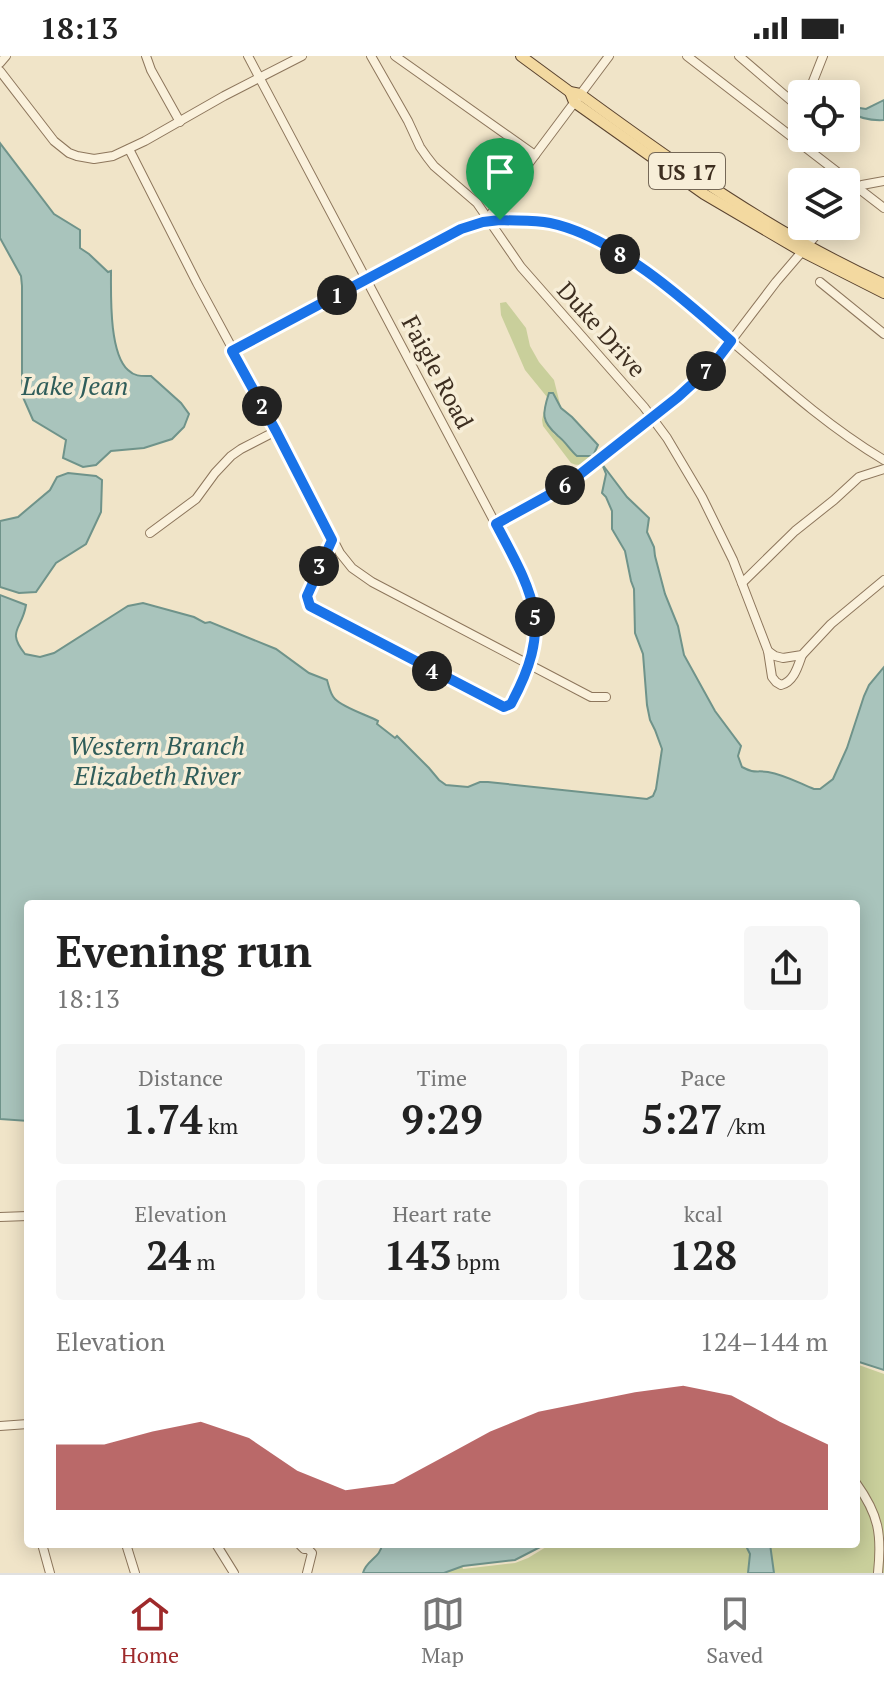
<!DOCTYPE html>
<html lang="en">
<head>
<meta charset="utf-8">
<style>
  body { margin:0; font-family:"PT Serif",serif; background:#f6f6f6; color:#222; height:100vh; display:flex; flex-direction:column; font-size:30px; white-space:nowrap }
  * { box-sizing:border-box; margin:0 }
  p { font-size:26px; color:#767676 }
  .icon { flex:none; width:44px; height:44px; fill:none; stroke:currentColor; stroke-width:2; stroke-linecap:round; stroke-linejoin:round }
  .map { position:relative; flex:1; overflow:hidden }
  .drawer { position:absolute; left:24px; top:844px; width:836px; height:648px; display:flex; flex-direction:column; background:#fff; border-radius:8px; box-shadow:0 4px 20px #0003 }
  .drawer>* { flex:none }
  .controls { position:absolute; left:788px; top:24px; display:grid; gap:16px }
  .controls a { display:grid; place-items:center; width:72px; height:72px; border-radius:8px; background:#fff; box-shadow:0 4px 20px #0003; font-size:40px }
  .pin { position:absolute; display:grid; place-items:center; width:68px; height:68px; color:#fff; margin:-82px -34px; border-radius:50% 50% 50% 0; rotate:-45deg; box-shadow:0 0 8px #0007 }
  .pin .icon { rotate:45deg }
  .km { position:absolute; width:40px; height:40px; margin:-20px; border-radius:50%; background:#222; color:#fff; font-size:22px; line-height:40px; text-align:center }
  .round { display:grid; place-items:center; flex:none; width:84px; height:84px; border-radius:8px; background:#f6f6f6 }
  .summary { display:flex; align-items:center; justify-content:space-between; height:136px; padding:0 32px }
  h1 { font-size:44px; font-weight:700; line-height:60px }
  .stats { display:grid; grid-template-columns:repeat(3,1fr); gap:12px; height:136px; padding:8px 32px }
  .stats div { display:grid; align-content:center; border-radius:8px; background:#f6f6f6; text-align:center }
  .stats b { font-size:40px; font-weight:700 }
  .stats small { font-size:22px; font-weight:400 }
  .stats p { font-size:22px }
  .chart { height:224px; padding:16px 32px }
  .chart p { display:flex; justify-content:space-between }
  .chart svg { width:100%; height:144px; margin-top:8px; fill:#9e2a2b; opacity:.7 }
  .status { display:flex; justify-content:space-between; align-items:center; height:56px; padding:0 40px; background:#fff; direction:ltr }
  .status svg { height:22px; fill:currentColor }
  .dock { display:flex; justify-content:space-around; align-items:center; height:112px; border-top:2px solid #e0e0e0; background:#fff; font-size:22px; color:#767676 }
  .dock a { display:grid; justify-items:center; gap:4px }
  .dock .on { color:#9e2a2b }
  .map>svg:first-child { display:block }
  .green { fill:#c9cf9b }
  .water { fill:#a9c4bc; stroke:#6f938a; stroke-width:2 }
  .lines { fill:none; stroke-linecap:round; stroke-linejoin:round }
  .minor-casing { stroke:#8d765c; stroke-width:10 }
  .major-casing { stroke:#5b4430; stroke-width:12 }
  .minor { stroke:#faf1dc; stroke-width:8 }
  .major { stroke:#f3d9a0; stroke-width:10 }
  .route-casing { stroke:#fff; stroke-width:16 }
  .route { stroke:#1a73e8; stroke-width:10 }
  .labels { text-anchor:middle; dominant-baseline:central; stroke-width:7; stroke-linejoin:round; paint-order:stroke }
  .shield { fill:#f7eed8; stroke:#756857; stroke-width:2 }
  .shield-label { font-size:22px; font-weight:bold; fill:#3d2e20 }
  .street-label { font-size:24px; fill:#3d2e20; stroke:#f7eed8 }
  .water-label { font-size:26px; font-style:italic; fill:#2f5d5a; stroke:#f7eed8 }
</style>
</head>
<body>
<div class="status"><b>18:13</b><svg viewBox="0 0 49 12"><path d="M0 12V9h3v3zM5 12V6h3v6zM10 12V3h3v9zM15 12V0h3v12zM26 1h20v11H26zM47 4h2v5h-2z"/></svg></div>
<div class="map">
<svg width="884" height="1517" viewBox="0 0 884 1517">
  <rect width="100%" height="100%" fill="#f0e4c8"/>
  <g class="green">
    <path d="M506 246 526 272 530 290 539 306 554 324 561 352 553 337H549L544 363 554 378 584 401 593 400C587 406 581 412 571 407L543 370 542 364 547 341 525 314 501 259 500 247Z"/>
    <path d="M856 1308 884 1318V1517H440L462 1510 463 1513 515 1507 528 1502 551 1488H856Z"/>
  </g>
  <g class="water">
    <path d="M884 44V64C870 65 859 62 846 55V50L866 53Z"/>
    <path d="M0 87 54 158 80 174V192L89 198 108 216 111 215C111 239 109 297 128 314 135 321 142 320 151 320L181 347 189 358 184 371 172 383 144 392 111 395 96 409 83 411 63 402 66 384 33 364 22 339V230L21 220 0 182Z"/>
    <path d="M549 337H553L561 352 572 361 598 389 593 400H577C570 394 565 385 558 380 541 365 542 358 549 337Z"/>
    <path d="M602 408 627 441 649 462 647 476 654 491 655 500 665 538 678 570 684 599 715 655 741 690 738 700 742 711C755 718 756 714 768 716 785 719 799 727 814 733H820L833 723 847 692 864 640 869 629 884 611V1314L856 1305V848H28V1065L0 1063V539L26 549C22 574 6 574 25 598L40 601 54 597 120 555 128 550 143 547 194 561 205 567 210 566 276 593 309 617 327 624C329 630 330 638 335 643 344 652 367 659 378 665L377 668 395 682 397 680 429 712 439 724 446 729 468 731 480 726H488L647 743 653 740 656 733 662 693 655 674 650 664 647 649 643 598 635 577 634 533 631 525 625 495 612 473V455L606 441 602 437 606 418Z"/>
    <path d="M68 417 96 420 102 424 101 456 86 488 56 507 36 536 19 537 0 531V465L18 461 50 434 57 421Z"/>
    <path d="M382 1488H546L515 1504 463 1510 444 1517H363C366 1504 381 1502 382 1488Z"/>
    <path d="M745 1488H770L774 1517H748L750 1498Z"/>
  </g>
  <g class="lines">
    <defs>
      <g id="minor">
        <path d="M146 0 151 14 180 66"/>
        <path d="M248 0 511 497C519 512 527 528 532 544 544 579 527 618 511 648L504 651 499 650 310 550 307 540 332 484"/>
        <path d="M371 0 408 65 420 91 427 101 434 110 477 147 521 211 644 351 667 382 702 441 733 504 768 595 772 621 776 626 781 629C794 626 798 610 802 599"/>
        <path d="M395 0 535 99"/>
        <path d="M687 0 884 152"/>
        <path d="M739 0 802 54"/>
        <path d="M0 7 6 0"/>
        <path d="M0 15 54 85 69 97 77 100 94 103 113 100 145 85 224 40 302 0"/>
        <path d="M808 38 823 0"/>
        <path d="M794 82 802 54"/>
        <path d="M129 93 197 227 272 366 340 497 352 512 372 526 591 641H606"/>
        <path d="M846 145 862 129 884 125"/>
        <path d="M490 165 491 158 609 0"/>
        <path d="M820 226 884 278"/>
        <path d="M232 295 471 169C498 162 533 162 561 170 604 182 641 211 675 238 745 293 807 358 884 404"/>
        <path d="M496 468 547 440 579 419 695 326 712 310 776 226 824 170"/>
        <path d="M150 477 196 443 215 417 231 400 241 393 276 375"/>
        <path d="M742 527 795 475 834 444 859 421 884 413"/>
        <path d="M768 595 775 600 783 602 802 599 831 568 884 524"/>
        <path d="M0 1161 28 1160"/>
        <path d="M0 1370 28 1368"/>
        <path d="M856 1427C879 1459 882 1478 878 1517"/>
        <path d="M42 1488 50 1517"/>
        <path d="M126 1488 135 1517"/>
        <path d="M216 1488 234 1517"/>
        <path d="M299 1488 304 1493H308L312 1497 307 1517"/>
      </g>
      <g id="major">
        <path d="M521 0 570 36 580 38C677 109 774 178 884 228"/>
        <path d="M570 36 574 46 704 138 801 195 884 237"/>
      </g>
    </defs>
    <use href="#minor" class="minor-casing"/>
    <use href="#major" class="major-casing"/>
    <use href="#minor" class="minor"/>
    <use href="#major" class="major"/>
  </g>
  <g class="lines">
    <defs>
      <path id="route" d="M500 164C517 165 534 164 550 167 613 180 684 243 731 285L712 310 678 341 579 419 547 440 496 468C535 541 553 570 511 648L504 651 310 550 307 540 332 484 276 375 232 295 461 173 483 166Z"/>
    </defs>
    <use href="#route" class="route-casing"/>
    <use href="#route" class="route"/>
  </g>
  <g class="labels">
    <rect class="shield" x="649" y="97" width="76" height="36" rx="6"/>
    <g class="shield-label">
      <text x="687" y="115">US 17</text>
    </g>
    <g class="street-label">
      <text transform="translate(602 273) rotate(48)">Duke Drive</text>
      <text transform="translate(438 316) rotate(62)">Faigle Road</text>
    </g>
    <g class="water-label">
      <text x="75" y="329">Lake Jean</text>
      <text x="157" y="689">Western Branch<tspan x="157" dy="30">Elizabeth River</tspan></text>
    </g>
  </g>
</svg>
<div class="controls">
<a><svg class="icon" aria-label="locate" viewBox="0 0 24 24"><circle cx="12" cy="12" r="6"/><path d="M12 2v4M12 18v4M2 12h4M18 12h4"/></svg></a>
<a><svg class="icon" aria-label="layers" viewBox="0 0 24 24"><path d="M12 4l9 5-9 5-9-5zM3 14l9 5 9-5"/></svg></a>
</div>
<div class="pin" style="left:500px;top:164px;background:#1e9e55"><svg class="icon" aria-label="arrive" viewBox="0 0 24 24"><path d="M6 21V4h12l-3 4 3 4H6"/></svg></div>
<b class="km" style="left:337px;top:239px">1</b>
<b class="km" style="left:262px;top:350px">2</b>
<b class="km" style="left:319px;top:510px">3</b>
<b class="km" style="left:432px;top:615px">4</b>
<b class="km" style="left:535px;top:561px">5</b>
<b class="km" style="left:565px;top:429px">6</b>
<b class="km" style="left:706px;top:315px">7</b>
<b class="km" style="left:620px;top:198px">8</b>
<section class="drawer">
<div class="summary"><div><h1>Evening run</h1><p>18:13</p></div><a class="round"><svg class="icon" aria-label="share" viewBox="0 0 24 24"><path d="M12 15V3M7 8l5-5 5 5M5 13v7h14v-7"/></svg></a></div>
<div class="stats">
<div><p>Distance</p><b>1.74<small> km</small></b></div>
<div><p>Time</p><b>9:29</b></div>
<div><p>Pace</p><b>5:27<small> /km</small></b></div>
</div>
<div class="stats">
<div><p>Elevation</p><b>24<small> m</small></b></div>
<div><p>Heart rate</p><b>143<small> bpm</small></b></div>
<div><p>kcal</p><b>128</b></div>
</div>
<div class="chart"><p><span>Elevation</span>124–144 m</p>
<svg viewBox="0 0 160 44" preserveAspectRatio="none"><path d="M0 44V24L10 24L20 20L30 17L40 22L50 32L60 38L70 36L80 28L90 20L100 14L110 11L120 8L130 6L140 9L150 17L160 24V44z"/></svg>
</div>
</section>
</div>
<nav class="dock">
<a class="on"><svg class="icon" aria-label="home" viewBox="0 0 24 24"><path d="M3 11l9-7 9 7M6 9v11h12V9"/></svg>Home</a>
<a><svg class="icon" aria-label="map" viewBox="0 0 24 24"><path d="M3 6l6-2 6 2 6-2v14l-6 2-6-2-6 2zM9 4v14M15 6v14"/></svg>Map</a>
<a><svg class="icon" aria-label="saved" viewBox="0 0 24 24"><path d="M7 4h10v16l-5-4-5 4z"/></svg>Saved</a>
</nav>
</body>
</html>
